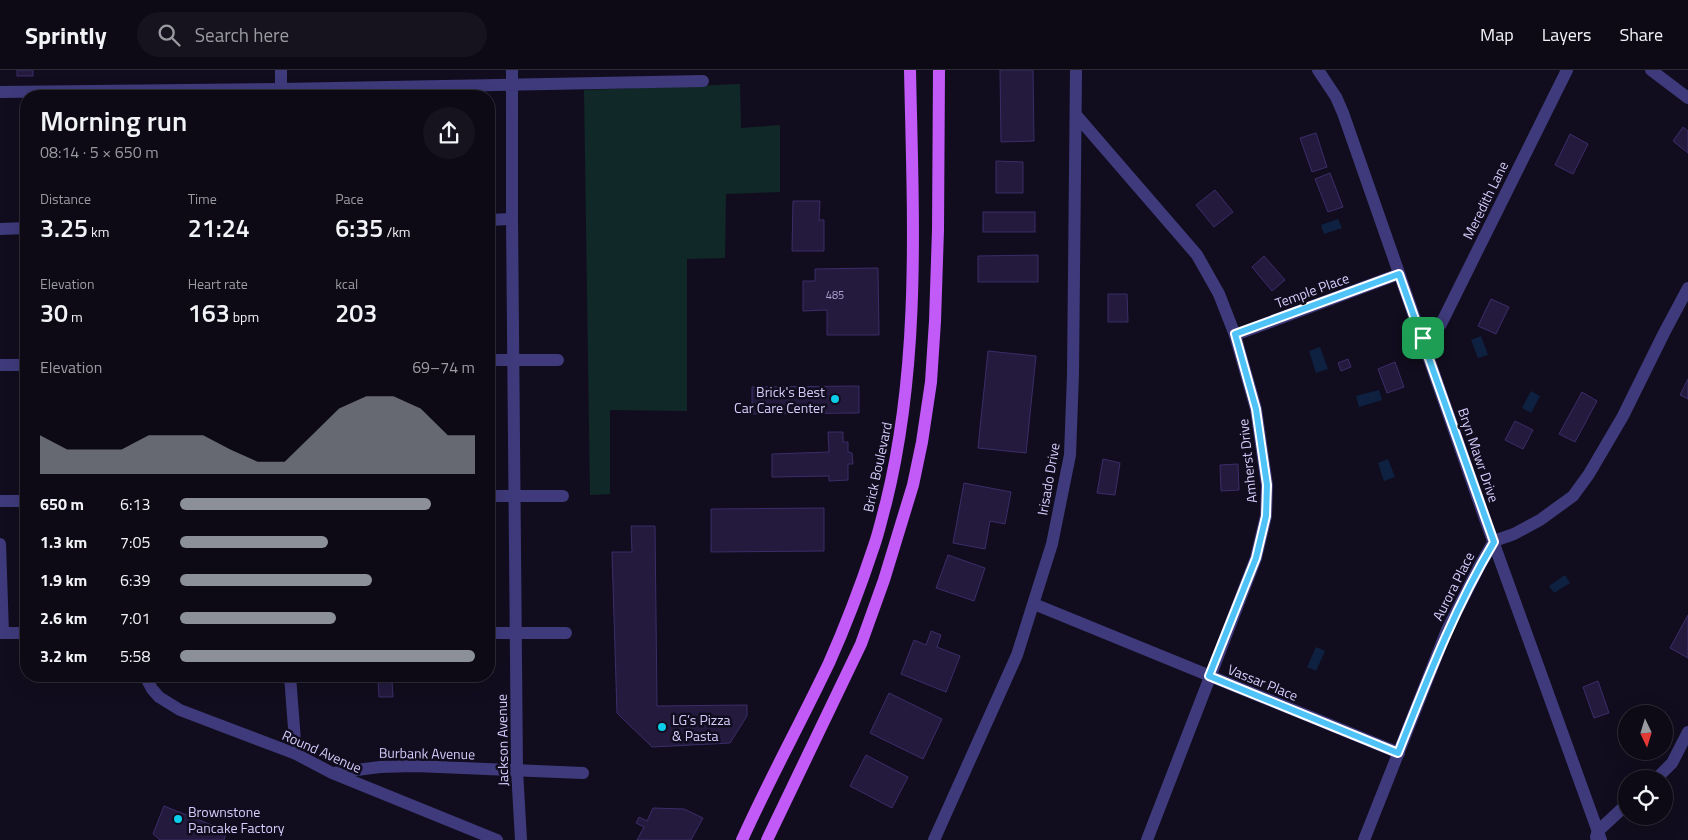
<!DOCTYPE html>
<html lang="en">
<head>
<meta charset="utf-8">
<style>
  body { margin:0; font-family:"Titillium Web",sans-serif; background:#16131f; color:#f1f3f6; height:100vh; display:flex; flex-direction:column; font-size:19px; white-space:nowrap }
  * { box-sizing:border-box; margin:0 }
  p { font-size:16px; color:#9a9aa1 }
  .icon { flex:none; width:28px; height:28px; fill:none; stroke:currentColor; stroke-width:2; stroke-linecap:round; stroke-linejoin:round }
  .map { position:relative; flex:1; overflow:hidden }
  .side { position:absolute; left:20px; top:20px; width:475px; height:592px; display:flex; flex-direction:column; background:#0d0a16; border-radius:20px; box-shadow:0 5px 20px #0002,0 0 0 1px #2d2b35 }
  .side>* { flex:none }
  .needle { width:32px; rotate:176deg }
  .buttons { position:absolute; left:1618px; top:635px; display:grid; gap:10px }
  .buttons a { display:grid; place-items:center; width:55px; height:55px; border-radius:50%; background:#0d0a16; box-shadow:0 5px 20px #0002,0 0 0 1px #2d2b35; font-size:25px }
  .pin { position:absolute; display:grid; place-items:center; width:42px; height:42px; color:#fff; margin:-21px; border-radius:10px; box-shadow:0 2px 8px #0006 }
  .round { display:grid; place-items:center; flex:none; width:52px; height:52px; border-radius:26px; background:#16131f }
  .summary { display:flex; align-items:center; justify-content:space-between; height:85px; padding:0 20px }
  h1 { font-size:28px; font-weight:600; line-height:38px }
  .figures { display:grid; grid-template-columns:repeat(3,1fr); gap:8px; height:85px; padding:5px 20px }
  .figures div { display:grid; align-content:center }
  .figures b { font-size:25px; font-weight:600 }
  .figures small { font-size:14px; font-weight:400 }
  .figures p { font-size:14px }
  .chart { height:140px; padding:10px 20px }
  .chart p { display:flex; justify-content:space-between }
  .chart svg { width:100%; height:90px; margin-top:5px; fill:#8c9099; opacity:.7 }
  ul { padding:0 20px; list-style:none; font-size:16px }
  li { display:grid; grid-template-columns:80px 60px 1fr; align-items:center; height:38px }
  li i { height:12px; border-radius:6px; background:#8c9099 }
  header { display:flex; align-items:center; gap:30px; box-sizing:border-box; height:70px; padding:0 25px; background:#0d0a16; border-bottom:1px solid #2d2b35 }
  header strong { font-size:24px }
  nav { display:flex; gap:28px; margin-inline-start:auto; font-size:18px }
  .search { width:350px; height:45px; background:#16131f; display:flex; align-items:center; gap:12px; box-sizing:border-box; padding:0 18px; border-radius:28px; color:#9a9aa1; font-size:19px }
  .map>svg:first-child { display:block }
  .green { fill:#112828 }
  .water { fill:#0e2141 }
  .building { fill:#231a3e; stroke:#3b2d69 }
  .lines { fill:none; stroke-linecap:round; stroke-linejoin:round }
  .street { stroke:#3f3a7b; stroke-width:12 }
  .primary { stroke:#c15af7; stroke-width:12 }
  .route-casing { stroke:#fff; stroke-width:10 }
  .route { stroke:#4fc3f7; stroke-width:6 }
  .poi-dot { fill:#0ccde9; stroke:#110d1e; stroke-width:2 }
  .labels { text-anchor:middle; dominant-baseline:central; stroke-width:5; stroke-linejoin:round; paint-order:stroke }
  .number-label { font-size:11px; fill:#a8a0cc }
  .street-label { font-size:14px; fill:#d4cdfc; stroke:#110d1e }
  .poi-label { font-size:14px; fill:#d4cdfc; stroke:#110d1e; text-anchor:start }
</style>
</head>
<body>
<header>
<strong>Sprintly</strong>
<div class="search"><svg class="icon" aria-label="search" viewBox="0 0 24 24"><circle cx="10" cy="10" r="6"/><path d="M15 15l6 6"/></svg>Search here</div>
<nav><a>Map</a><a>Layers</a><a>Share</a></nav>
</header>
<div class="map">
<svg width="1688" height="770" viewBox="0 0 1688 770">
  <rect width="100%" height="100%" fill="#110d1e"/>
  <path class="green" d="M740 14 741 58 780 55V122L726 124 725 188 687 189V341L610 340V424L590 425 584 20Z"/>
  <g class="water">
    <path d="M1338 149 1342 158 1324 164 1321 155Z"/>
    <path d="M1481 266 1488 285 1478 288 1471 270Z"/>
    <path d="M1320 277 1328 299 1316 303 1309 281Z"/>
    <path d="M1379 320 1382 330 1359 337 1356 326Z"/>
    <path d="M1531 321 1540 326 1531 343 1522 338Z"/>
    <path d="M1388 389 1395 407 1384 411 1378 393Z"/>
    <path d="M1565 505 1570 513 1554 523 1549 516Z"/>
    <path d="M1316 577 1325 581 1316 601 1307 597Z"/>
  </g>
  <g class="building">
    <rect x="17" y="0" width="16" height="6"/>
    <path d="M1000 0H1033L1034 71 1001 72Z"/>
    <path d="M1683 57 1688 61V83L1673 71Z"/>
    <path d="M1316 63 1327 97 1312 102 1300 68Z"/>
    <path d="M1570 64 1588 74 1573 104 1555 95Z"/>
    <path d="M996 91 1023 92V123H996Z"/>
    <path d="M1330 103 1343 137 1328 142 1315 109Z"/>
    <path d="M1215 120 1233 142 1214 157 1196 135Z"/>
    <path d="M793 131H820L819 150H824V181H792Z"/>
    <rect x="983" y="142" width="52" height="20"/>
    <path d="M1038 185V212H978V186Z"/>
    <path d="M1264 186 1285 210 1272 221 1252 197Z"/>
    <path d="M878 198 879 265H827V240L803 241V211H815V199Z"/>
    <path d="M1108 224H1127L1128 252H1108Z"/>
    <path d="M1491 229 1509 237 1496 264 1478 256Z"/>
    <path d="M988 281 1036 286 1026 383 978 378Z"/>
    <path d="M1348 289 1351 297 1341 301 1338 293Z"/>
    <path d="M1395 292 1404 317 1387 323 1378 299Z"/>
    <path d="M1688 309V329L1680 325Z"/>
    <path d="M859 316V343L752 344V317Z"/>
    <path d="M1582 322 1597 331 1575 372 1559 364Z"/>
    <path d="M1515 351 1533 360 1523 379 1505 370Z"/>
    <path d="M828 362H843V372H848V382L852 383 853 394H848V410L829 411V406L772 407V384L829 382Z"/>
    <path d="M1103 389 1120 393 1115 425 1097 423Z"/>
    <path d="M1238 394 1239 420 1221 421 1220 395Z"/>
    <path d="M964 413 1011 422 1005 454 990 451 985 479 953 473Z"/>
    <path d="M824 438V481L711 482V439Z"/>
    <path d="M631 456H655L657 636 747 635V646L730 673 652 677 617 643 612 482H632Z"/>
    <path d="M948 485 985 498 974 531 936 518Z"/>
    <path d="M1688 545V588L1670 578Z"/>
    <path d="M931 561 941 565 937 577 960 586 946 622 901 604 914 570 926 575Z"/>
    <path d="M489 586H494L493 603 489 602Z"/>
    <path d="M378 611H392L393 627H379Z"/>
    <path d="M1598 611 1609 643 1594 648 1583 617Z"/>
    <path d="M889 623 942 649 923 689 870 663Z"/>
    <path d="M866 685 908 707 892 738 850 716Z"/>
    <path d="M164 736 227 761 224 770H160L153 764Z"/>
    <path d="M653 738 684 739 703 748 691 770H637L644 757 636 753 639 747 647 751Z"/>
  </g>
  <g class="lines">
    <g class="street">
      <path d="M281 0V26"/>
      <path d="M512 0V149L517 700 521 770"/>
      <path d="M1318 0 1336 27 1343 43 1485 449 1601 770"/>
      <path d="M1651 0 1688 28"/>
      <path d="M0 22 281 19 703 11"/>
      <path d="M1076 45 1197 185 1219 224 1235 265 1256 339 1267 415 1266 446 1256 488 1147 770"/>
      <path d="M489 150 512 149"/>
      <path d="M0 159 26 158"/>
      <path d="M1235 265 1399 204"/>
      <path d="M1423 268 1441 254 1567 0"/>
      <path d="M489 290H558"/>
      <path d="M0 295H26"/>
      <path d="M489 426H563"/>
      <path d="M0 431H26"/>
      <path d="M0 474 3 563"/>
      <path d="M1034 534 1399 683"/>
      <path d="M0 563H26"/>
      <path d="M489 563H566"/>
      <path d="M145 606 152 619 159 627 180 640 296 684 332 703 497 770"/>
      <path d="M290 606 296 684"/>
      <path d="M333 703 380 697 415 696 583 703"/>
      <path d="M1656 709 1672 693 1688 662"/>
      <path d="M1596 767 1598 761 1626 735"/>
      <path d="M934 770 1017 585 1052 474 1070 385 1073 304 1076 0"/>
      <path d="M1364 770 1447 560 1479 497 1494 471 1514 464 1540 450 1573 426 1589 404 1623 346 1664 263 1688 218"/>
    </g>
    <g class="primary">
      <path d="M742 770C769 710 801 652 829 593 846 555 861 515 874 476 879 462 882 447 886 433 921 292 913 145 910 0"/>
      <path d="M767 770 861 574 884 510 913 415 922 372 931 312 935 251 938 160 939 0"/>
    </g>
  </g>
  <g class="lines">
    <defs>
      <path id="route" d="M1399 204 1494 472C1454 539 1427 610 1398 683L1209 606 1256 488 1266 446 1267 415 1256 339 1235 264Z"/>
    </defs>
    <use href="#route" class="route-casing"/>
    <use href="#route" class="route"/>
  </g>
  <g class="poi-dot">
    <circle cx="835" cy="329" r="5"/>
    <circle cx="662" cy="657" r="5"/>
    <circle cx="178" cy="749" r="5"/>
  </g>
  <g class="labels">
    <g class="number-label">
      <text x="835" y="225">485</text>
    </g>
    <g class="street-label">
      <text transform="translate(1485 130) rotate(-64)">Meredith Lane</text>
      <text transform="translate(1312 220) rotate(-20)">Temple Place</text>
      <text transform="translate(1479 385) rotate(71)">Bryn Mawr Drive</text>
      <text transform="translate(1247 391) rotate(-96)">Amherst Drive</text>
      <text transform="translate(877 397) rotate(-78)">Brick Boulevard</text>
      <text transform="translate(1048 409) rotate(-80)">Irisado Drive</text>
      <text transform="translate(1453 516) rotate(-63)">Aurora Place</text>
      <text transform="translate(1263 612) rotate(22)">Vassar Place</text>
      <text transform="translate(502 670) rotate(-91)">Jackson Avenue</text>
      <text transform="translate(322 681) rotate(24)">Round Avenue</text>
      <text transform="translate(427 683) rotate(1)">Burbank Avenue</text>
    </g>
    <g class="poi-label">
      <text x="825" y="321" text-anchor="end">Brick's Best<tspan x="825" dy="16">Car Care Center</tspan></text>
      <text x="672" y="649">LG’s Pizza<tspan x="672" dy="16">&amp; Pasta</tspan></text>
      <text x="188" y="741">Brownstone<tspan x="188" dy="16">Pancake Factory</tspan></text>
    </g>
  </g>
</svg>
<div class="buttons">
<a><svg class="needle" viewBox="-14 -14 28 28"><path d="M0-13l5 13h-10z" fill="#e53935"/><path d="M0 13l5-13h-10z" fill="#9a9aa1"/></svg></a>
<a><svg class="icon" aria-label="locate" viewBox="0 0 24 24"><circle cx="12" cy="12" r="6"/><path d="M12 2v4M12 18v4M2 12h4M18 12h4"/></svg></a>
</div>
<div class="pin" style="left:1423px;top:268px;background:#1e9e55"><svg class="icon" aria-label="arrive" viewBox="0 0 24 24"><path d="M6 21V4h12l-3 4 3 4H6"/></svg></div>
<section class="side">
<div class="summary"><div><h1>Morning run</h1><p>08:14 · 5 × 650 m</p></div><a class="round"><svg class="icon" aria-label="share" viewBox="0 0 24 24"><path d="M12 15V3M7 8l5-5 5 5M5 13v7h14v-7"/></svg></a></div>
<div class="figures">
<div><p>Distance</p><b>3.25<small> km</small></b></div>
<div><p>Time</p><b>21:24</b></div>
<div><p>Pace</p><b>6:35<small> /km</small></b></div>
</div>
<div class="figures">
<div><p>Elevation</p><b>30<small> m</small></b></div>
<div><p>Heart rate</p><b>163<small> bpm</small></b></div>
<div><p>kcal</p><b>203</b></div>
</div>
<div class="chart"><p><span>Elevation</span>69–74 m</p>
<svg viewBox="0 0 160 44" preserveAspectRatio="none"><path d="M0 44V25L10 32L20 32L30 32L40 25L50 25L60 25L70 32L80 38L90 38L100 25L110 12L120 6L130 6L140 12L150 25L160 25V44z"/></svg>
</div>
<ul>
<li><b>650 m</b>6:13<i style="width:85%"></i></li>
<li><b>1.3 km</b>7:05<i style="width:50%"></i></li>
<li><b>1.9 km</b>6:39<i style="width:65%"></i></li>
<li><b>2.6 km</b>7:01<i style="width:53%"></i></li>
<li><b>3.2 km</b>5:58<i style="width:100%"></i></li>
</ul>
</section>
</div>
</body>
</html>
